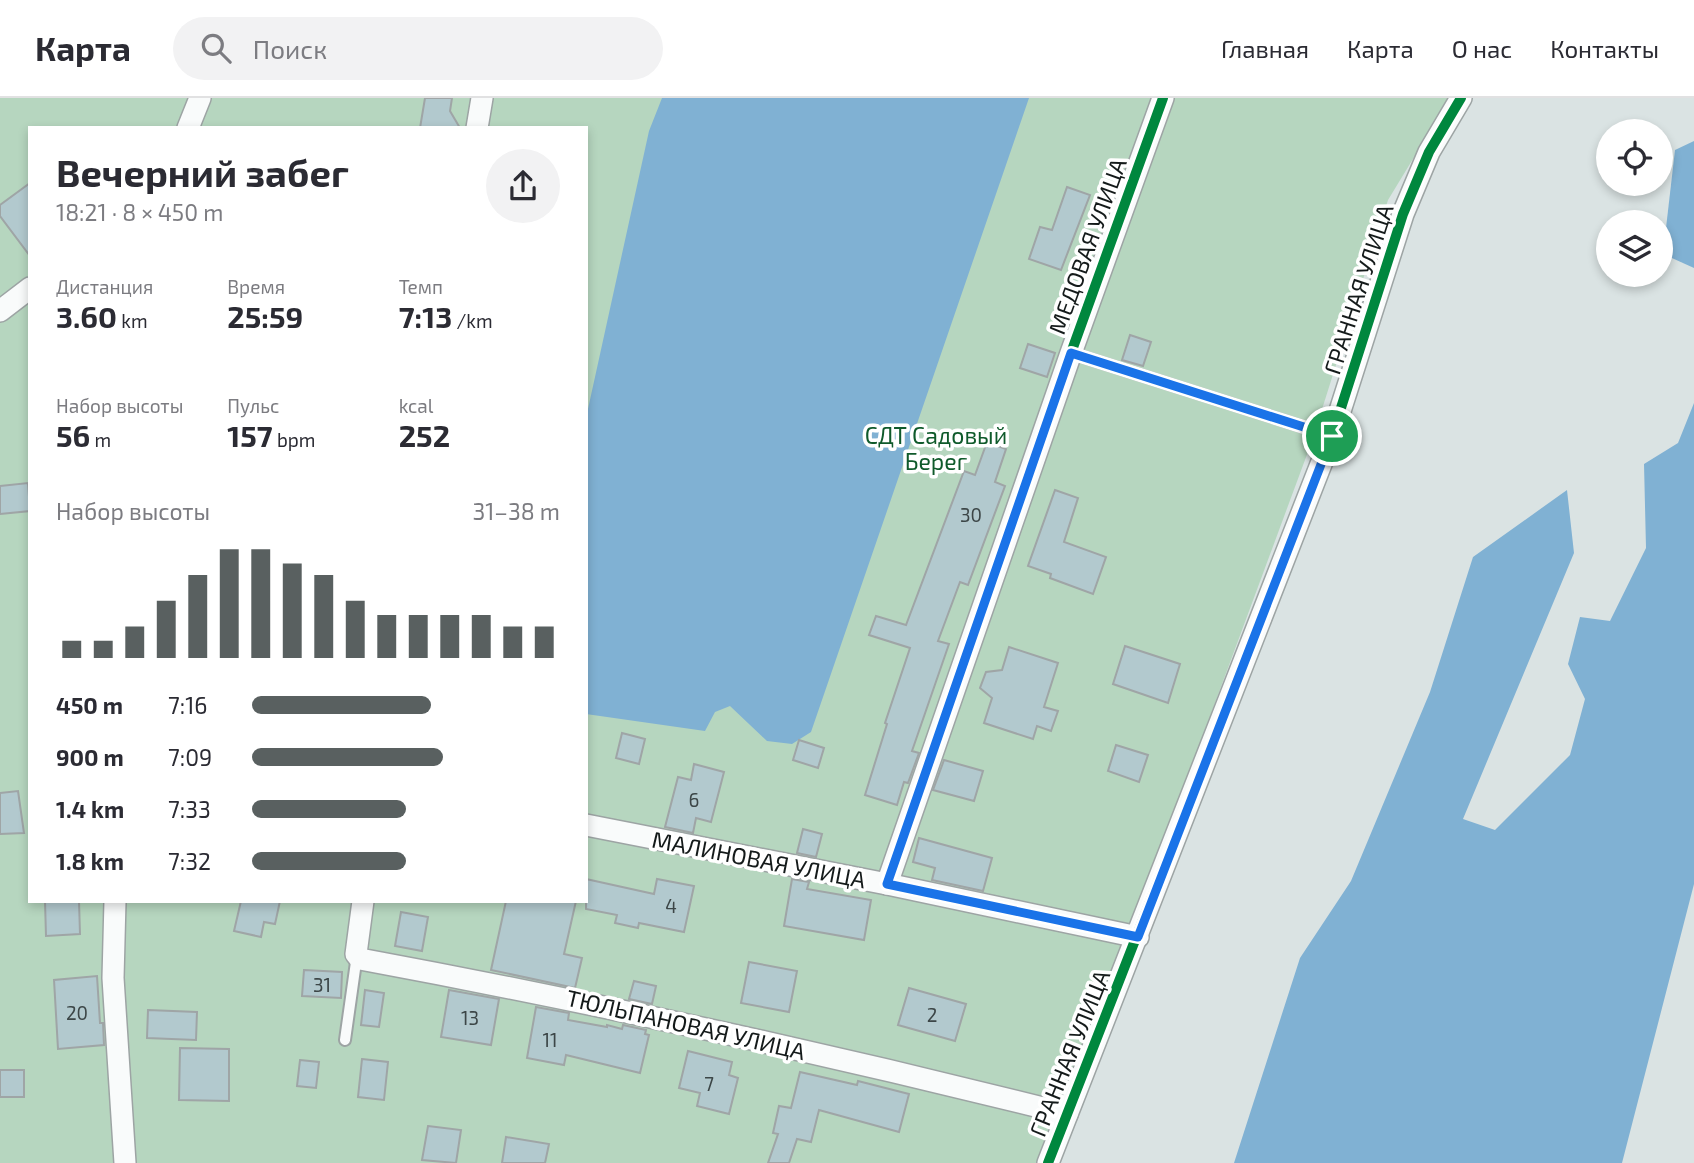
<!DOCTYPE html>
<html lang="ru">
<head>
<meta charset="utf-8">
<style>
  body { margin:0; font-family:"Exo 2",sans-serif; background:#f2f2f3; color:#2b2b33; height:100vh; display:flex; flex-direction:column; font-size:26px; white-space:nowrap }
  * { box-sizing:border-box; margin:0 }
  p { font-size:23px; color:#7c7c81 }
  .icon { flex:none; width:38px; height:38px; fill:none; stroke:currentColor; stroke-width:2; stroke-linecap:round; stroke-linejoin:round }
  .map { position:relative; flex:1; overflow:hidden }
  .sheet { position:absolute; left:28px; top:28px; width:560px; height:777px; display:flex; flex-direction:column; background:#fff; border-radius:0px; box-shadow:0 4px 10px #0003 }
  .sheet>* { flex:none }
  .buttons { position:absolute; left:1596px; top:21px; display:grid; gap:14px }
  .buttons a { display:grid; place-items:center; width:77px; height:77px; border-radius:50%; background:#fff; box-shadow:0 4px 10px #0003; font-size:35px }
  .pin { position:absolute; display:grid; place-items:center; width:60px; height:60px; color:#fff; margin:-30px; border:4px solid #fff; border-radius:50%; box-shadow:0 2px 7px #0007 }
  .round { display:grid; place-items:center; flex:none; width:74px; height:74px; border-radius:37px; background:#f2f2f3 }
  .headline { display:flex; align-items:center; justify-content:space-between; height:119px; padding:0 28px }
  h1 { font-size:38px; font-weight:700; line-height:52px }
  .metrics { display:grid; grid-template-columns:repeat(3,1fr); gap:10px; height:119px; padding:7px 28px }
  .metrics div { display:grid; align-content:center }
  .metrics b { font-size:30px; font-weight:700 }
  .metrics small { font-size:19px; font-weight:400 }
  .metrics p { font-size:19px }
  .chart { height:196px; padding:14px 28px }
  .chart p { display:flex; justify-content:space-between }
  .chart svg { width:100%; height:126px; margin-top:7px; stroke:#596060; stroke-width:6 }
  ul { padding:0 28px; list-style:none; font-size:23px }
  li { display:grid; grid-template-columns:112px 84px 1fr; align-items:center; height:52px }
  li i { height:18px; border-radius:9px; background:#596060 }
  header { display:flex; align-items:center; gap:42px; box-sizing:border-box; height:98px; padding:0 35px; background:#fff; border-bottom:2px solid #e1e1e2 }
  header strong { font-size:33px }
  nav { display:flex; gap:38px; margin-inline-start:auto; font-size:24px }
  .search { width:490px; height:63px; background:#f2f2f3; display:flex; align-items:center; gap:18px; box-sizing:border-box; padding:0 24px; border-radius:38px; color:#7c7c81; font-size:26px }
  .map>svg:first-child { display:block }
  .green { fill:#b6d6bf; fill-rule:evenodd }
  .water { fill:#80b1d3 }
  .building { fill:#b2c9ce; stroke:#9fa5a6; stroke-width:2 }
  .lines { fill:none; stroke-linecap:round; stroke-linejoin:round }
  .service-casing { stroke:#9da4a4; stroke-width:14 }
  .minor-casing { stroke:#9da4a4; stroke-width:24 }
  .service { stroke:#f9fbfb; stroke-width:10 }
  .minor { stroke:#f9fbfb; stroke-width:21 }
  .cycleway-casing { stroke:#fff; stroke-width:15 }
  .cycleway { stroke:#00873e; stroke-width:10 }
  .route-casing { stroke:#fff; stroke-width:14 }
  .route { stroke:#1a73e8; stroke-width:9 }
  .labels { text-anchor:middle; dominant-baseline:central; stroke-width:7; stroke-linejoin:round; paint-order:stroke }
  .number-label { font-size:19px; fill:#3c4647 }
  .street-label { font-size:23px; fill:#141a1a; stroke:#fff }
  .park-label { font-size:23px; fill:#0f5a2b; stroke:#fff }
</style>
</head>
<body>
<header>
<strong>Карта</strong>
<div class="search"><svg class="icon" aria-label="search" viewBox="0 0 24 24"><circle cx="10" cy="10" r="6"/><path d="M15 15l6 6"/></svg>Поиск</div>
<nav><a>Главная</a><a>Карта</a><a>О нас</a><a>Контакты</a></nav>
</header>
<div class="map">
<svg width="1694" height="1065" viewBox="0 0 1694 1065">
  <rect width="100%" height="100%" fill="#dae3e3"/>
  <path class="green" d="M0 0H1450L1388 102 1312 343 1135 821 1039 1065H0ZM30 30H586V803H30Z"/>
  <g class="water">
    <path d="M662 0H1029L811 634 792 646 767 643 730 608 715 614 705 633 586 616V320L649 33Z"/>
    <path d="M1694 43V170L1663 156 1675 52Z"/>
    <path d="M1694 305V786L1622 1065H1234L1300 860 1351 783 1430 594 1473 459 1567 392 1574 455 1463 721 1495 732 1570 657 1585 601 1568 566 1580 519 1610 523 1646 450 1644 366 1678 345Z"/>
  </g>
  <g class="building">
    <path d="M425 0H452L450 13 460 30H420Z"/>
    <path d="M30 85V158L0 118V107Z"/>
    <path d="M1067 89 1090 97 1061 172 1029 161 1040 129 1052 132Z"/>
    <path d="M1130 237 1151 244 1143 268 1122 262Z"/>
    <path d="M1028 246 1055 255 1047 279 1020 270Z"/>
    <path d="M987 344 1006 351 995 384 1005 388 968 487 960 484 938 543 949 546 912 653 919 655 908 685 904 684 897 707 865 697 887 626 885 625 910 550 869 537 876 518 906 527 964 373 975 377Z"/>
    <path d="M28 385 30 413 0 416V388Z"/>
    <path d="M1055 392 1078 400 1064 444 1106 459 1093 496 1050 480 1051 476 1028 468Z"/>
    <path d="M1125 548 1180 566 1168 605 1113 586Z"/>
    <path d="M1009 549 1058 565 1044 609 1058 613 1051 633 1037 628 1033 641 984 625 992 600 980 590 986 574 1002 572Z"/>
    <path d="M622 635 645 641 639 666 616 660Z"/>
    <path d="M799 642 824 650 818 670 793 662Z"/>
    <path d="M1116 647 1148 657 1139 684 1108 673Z"/>
    <path d="M944 662 983 673 974 703 933 692Z"/>
    <path d="M694 666 724 674 711 724 696 720 693 735 665 729 678 679 691 682Z"/>
    <path d="M18 693 24 735 0 736V695Z"/>
    <path d="M803 731 822 736 816 759 797 755Z"/>
    <path d="M919 740 992 760 983 793 932 782 935 770 913 764Z"/>
    <path d="M586 781 654 796 657 781 694 788 684 834 639 825 638 830 615 825 617 817 586 811Z"/>
    <path d="M792 781 809 784 807 791 871 802 864 842 784 828Z"/>
    <path d="M45 803H79L80 836 46 838Z"/>
    <path d="M241 803H280L275 826 264 824 261 839 234 833Z"/>
    <path d="M506 803H576L564 856 582 860 575 890 491 872Z"/>
    <path d="M401 814 428 819 422 853 395 848Z"/>
    <path d="M749 864 797 873 789 914 741 905Z"/>
    <path d="M304 872 342 874 341 900 302 898Z"/>
    <path d="M97 878 100 925H103L104 947 58 951 54 882Z"/>
    <path d="M634 883 656 888 652 906 629 901Z"/>
    <path d="M909 890 966 906 955 943 898 927Z"/>
    <path d="M365 892 384 895 379 929 361 927Z"/>
    <path d="M449 892 499 901 491 947 441 939Z"/>
    <path d="M536 909 569 915 568 922 607 929V927L622 931 623 927 646 932 645 936 649 937 640 975 566 957 564 967 527 960Z"/>
    <path d="M148 912 197 914 196 942 147 940Z"/>
    <path d="M180 950 229 951V1003L179 1002Z"/>
    <path d="M688 953 732 964 729 977 738 980 729 1016 697 1008 700 995 679 990Z"/>
    <path d="M362 961 388 964 384 1002 358 999Z"/>
    <path d="M300 962 319 964 316 990 297 988Z"/>
    <rect x="0" y="972" width="24" height="27"/>
    <path d="M800 974 857 987 858 983 909 996 899 1034 819 1012 811 1044 797 1041 789 1065H768L778 1036 773 1035 779 1008 791 1010Z"/>
    <path d="M428 1028 461 1032 456 1065 422 1062Z"/>
    <path d="M506 1039 549 1046 545 1065H502Z"/>
  </g>
  <g class="lines">
    <defs>
      <g id="service">
        <path d="M1071 255 1332 338"/>
        <path d="M345 942 357 857"/>
      </g>
      <g id="minor">
        <path d="M188 30 200 0"/>
        <path d="M477 30 482 0"/>
        <path d="M0 213 30 190"/>
        <path d="M586 727 887 786 1138 839"/>
        <path d="M887 786 1071 255 1163 0"/>
        <path d="M115 803 113 880 125 1065"/>
        <path d="M363 803 356 856 360 861C597 905 833 957 1067 1016"/>
        <path d="M1048 1065 1332 338 1403 116 1429 54 1461 0"/>
      </g>
    </defs>
    <use href="#service" class="service-casing"/>
    <use href="#minor" class="minor-casing"/>
    <use href="#service" class="service"/>
    <use href="#minor" class="minor"/>
    <defs>
      <g id="cycleway">
        <path d="M887 786 1071 255 1163 0"/>
        <path d="M1048 1065 1332 338 1403 116 1429 54 1461 0"/>
      </g>
    </defs>
    <use href="#cycleway" class="cycleway-casing"/>
    <use href="#cycleway" class="cycleway"/>
  </g>
  <g class="lines">
    <defs>
      <path id="route" d="M1071 255 1332 338 1138 839 887 786Z"/>
    </defs>
    <use href="#route" class="route-casing"/>
    <use href="#route" class="route"/>
  </g>
  <g class="labels">
    <g class="number-label">
      <text x="971" y="416">30</text>
      <text x="694" y="701">6</text>
      <text x="671" y="807">4</text>
      <text x="322" y="886">31</text>
      <text x="77" y="914">20</text>
      <text x="932" y="916">2</text>
      <text x="470" y="919">13</text>
      <text x="550" y="941">11</text>
      <text x="709" y="985">7</text>
    </g>
    <g class="street-label">
      <text transform="translate(1087 148) rotate(-70)">МЕДОВАЯ УЛИЦА</text>
      <text transform="translate(1358 191) rotate(-72)">ГРАННАЯ УЛИЦА</text>
      <text transform="translate(759 761) rotate(11)">МАЛИНОВАЯ УЛИЦА</text>
      <text transform="translate(686 926) rotate(13)">ТЮЛЬПАНОВАЯ УЛИЦА</text>
      <text transform="translate(1069 955) rotate(-68)">ГРАННАЯ УЛИЦА</text>
    </g>
    <g class="park-label">
      <text x="936" y="337">СДТ Садовый<tspan x="936" dy="26">Берег</tspan></text>
    </g>
  </g>
</svg>
<div class="buttons">
<a><svg class="icon" aria-label="locate" viewBox="0 0 24 24"><circle cx="12" cy="12" r="6"/><path d="M12 2v4M12 18v4M2 12h4M18 12h4"/></svg></a>
<a><svg class="icon" aria-label="layers" viewBox="0 0 24 24"><path d="M12 4l9 5-9 5-9-5zM3 14l9 5 9-5"/></svg></a>
</div>
<div class="pin" style="left:1332px;top:338px;background:#1e9e55"><svg class="icon" aria-label="arrive" viewBox="0 0 24 24"><path d="M6 21V4h12l-3 4 3 4H6"/></svg></div>
<section class="sheet">
<div class="headline"><div><h1>Вечерний забег</h1><p>18:21 · 8 × 450 m</p></div><a class="round"><svg class="icon" aria-label="share" viewBox="0 0 24 24"><path d="M12 15V3M7 8l5-5 5 5M5 13v7h14v-7"/></svg></a></div>
<div class="metrics">
<div><p>Дистанция</p><b>3.60<small> km</small></b></div>
<div><p>Время</p><b>25:59</b></div>
<div><p>Темп</p><b>7:13<small> /km</small></b></div>
</div>
<div class="metrics">
<div><p>Набор высоты</p><b>56<small> m</small></b></div>
<div><p>Пульс</p><b>157<small> bpm</small></b></div>
<div><p>kcal</p><b>252</b></div>
</div>
<div class="chart"><p><span>Набор высоты</span>31–38 m</p>
<svg viewBox="0 0 160 44" preserveAspectRatio="none"><path d="M5 44V38M15 44V38M25 44V33M35 44V24M45 44V15M55 44V6M65 44V6M75 44V11M85 44V15M95 44V24M105 44V29M115 44V29M125 44V29M135 44V29M145 44V33M155 44V33"/></svg>
</div>
<ul>
<li><b>450 m</b>7:16<i style="width:58%"></i></li>
<li><b>900 m</b>7:09<i style="width:62%"></i></li>
<li><b>1.4 km</b>7:33<i style="width:50%"></i></li>
<li><b>1.8 km</b>7:32<i style="width:50%"></i></li>
</ul>
</section>
</div>
</body>
</html>
